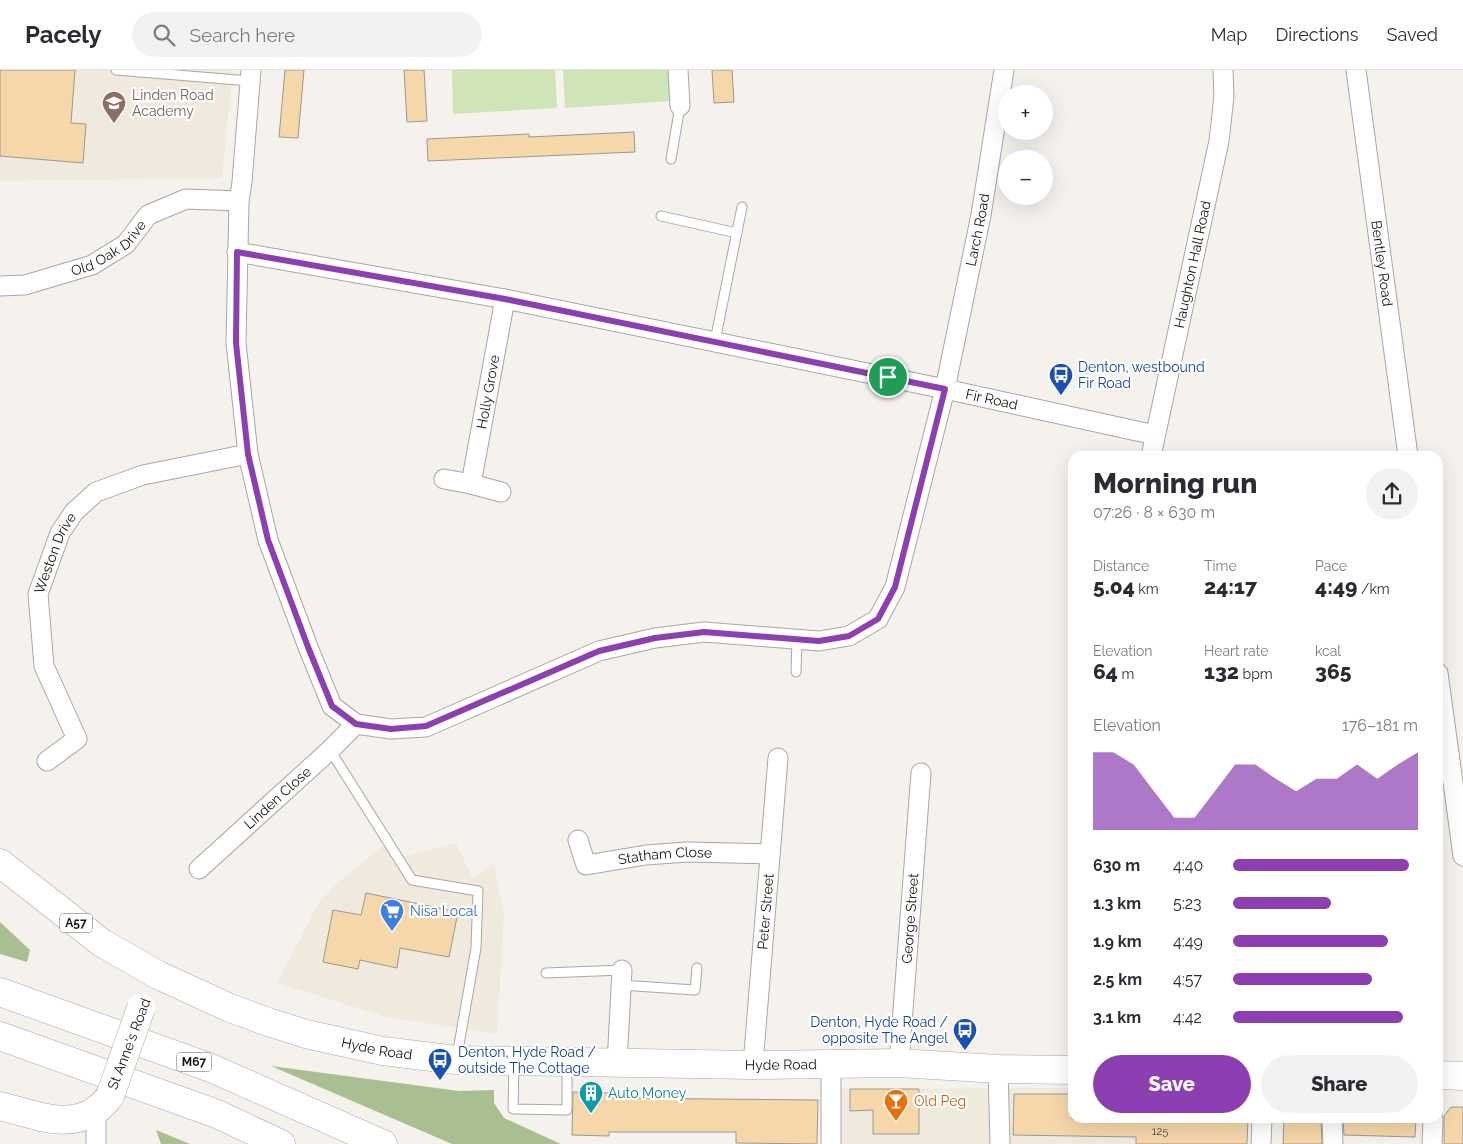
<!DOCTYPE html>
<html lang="en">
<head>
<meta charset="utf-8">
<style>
  body { margin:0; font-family:Raleway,sans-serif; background:#f2f2f3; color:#2b2b33; height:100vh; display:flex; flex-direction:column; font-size:19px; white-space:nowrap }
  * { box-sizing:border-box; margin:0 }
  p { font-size:16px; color:#7c7c81 }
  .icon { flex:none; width:28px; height:28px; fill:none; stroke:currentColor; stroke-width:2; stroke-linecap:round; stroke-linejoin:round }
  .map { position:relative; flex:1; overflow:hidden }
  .sheet { position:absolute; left:1068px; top:381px; width:375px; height:672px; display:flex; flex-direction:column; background:#fff; border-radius:15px; box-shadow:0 5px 20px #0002 }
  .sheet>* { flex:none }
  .controls { position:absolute; left:998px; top:15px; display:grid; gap:10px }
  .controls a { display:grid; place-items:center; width:55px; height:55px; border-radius:50%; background:#fff; box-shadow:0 5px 20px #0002; font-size:25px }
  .pin { position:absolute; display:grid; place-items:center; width:42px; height:42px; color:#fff; margin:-21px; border:2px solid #fff; border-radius:50%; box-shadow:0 1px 5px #0007 }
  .round { display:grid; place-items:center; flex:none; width:52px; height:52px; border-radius:26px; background:#f2f2f3 }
  .overview { display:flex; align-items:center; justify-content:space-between; height:85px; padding:0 25px }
  h1 { font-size:28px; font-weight:800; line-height:38px }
  .stats { display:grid; grid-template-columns:repeat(3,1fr); gap:8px; height:85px; padding:5px 25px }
  .stats div { display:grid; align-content:center }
  .stats b { font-size:21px; font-weight:800 }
  .stats small { font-size:14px; font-weight:400 }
  .stats p { font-size:14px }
  .chart { height:140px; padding:10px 25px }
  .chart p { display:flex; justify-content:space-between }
  .chart svg { width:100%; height:90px; margin-top:5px; fill:#8b3fb0; opacity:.7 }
  .primary-button { display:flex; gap:10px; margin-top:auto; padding:10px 25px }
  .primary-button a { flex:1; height:58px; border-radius:30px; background:#8b3fb0; color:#fff; font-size:20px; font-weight:800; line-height:58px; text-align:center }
  .primary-button a+a { background:#f2f2f3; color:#2b2b33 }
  ul { padding:0 25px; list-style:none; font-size:16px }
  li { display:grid; grid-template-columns:80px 60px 1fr; align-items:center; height:38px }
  li i { height:12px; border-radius:6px; background:#8b3fb0 }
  header { display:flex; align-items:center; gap:30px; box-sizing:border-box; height:70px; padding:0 25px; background:#fff; border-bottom:1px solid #e1e1e2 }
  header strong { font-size:24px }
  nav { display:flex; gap:28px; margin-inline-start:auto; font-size:18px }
  .search { width:350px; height:45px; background:#f2f2f3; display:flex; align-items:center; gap:12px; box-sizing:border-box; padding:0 18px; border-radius:28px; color:#7c7c81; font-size:19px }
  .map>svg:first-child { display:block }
  .built { fill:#f0eade }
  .green { fill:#d0e5b7 }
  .forest { fill:#aabf91 }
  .building { fill:#f5d7aa; stroke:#9a9793 }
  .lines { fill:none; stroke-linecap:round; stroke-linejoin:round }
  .lane-casing { stroke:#a9a7a2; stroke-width:11 }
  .street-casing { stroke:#a9a7a2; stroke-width:21 }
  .primary-casing { stroke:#a9a7a2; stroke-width:29 }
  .highway-casing { stroke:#a9a7a2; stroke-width:29 }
  .lane { stroke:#fff; stroke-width:9 }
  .street { stroke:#fff; stroke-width:19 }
  .primary { stroke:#fff; stroke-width:28 }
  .highway { stroke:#fff; stroke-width:28 }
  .primary-bridge-casing { stroke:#a9a7a2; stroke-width:29; stroke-linecap:butt }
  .primary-bridge { stroke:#fff; stroke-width:28 }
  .route-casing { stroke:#fff; stroke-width:10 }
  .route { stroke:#8b3fb0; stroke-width:6 }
  .labels { text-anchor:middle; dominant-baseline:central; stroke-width:4.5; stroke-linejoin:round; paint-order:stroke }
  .number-label { font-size:11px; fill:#4e4639 }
  .shield { fill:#fff; stroke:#5c5b5a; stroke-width:1 }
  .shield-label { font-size:12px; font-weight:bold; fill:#161513 }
  .education-label { font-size:14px; fill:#785e54; stroke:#fff; text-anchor:start }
  .street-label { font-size:14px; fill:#161513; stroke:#fff }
  .transit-label { font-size:14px; fill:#164399; stroke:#fff; text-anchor:start }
  .shop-label { font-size:14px; fill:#366cbe; stroke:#fff; text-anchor:start }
  .culture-label { font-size:14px; fill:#0d838f; stroke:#fff; text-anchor:start }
  .food-label { font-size:14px; fill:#c56008; stroke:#fff; text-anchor:start }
</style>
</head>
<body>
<header>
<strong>Pacely</strong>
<div class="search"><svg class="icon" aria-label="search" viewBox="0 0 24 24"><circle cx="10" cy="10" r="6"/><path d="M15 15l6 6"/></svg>Search here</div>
<nav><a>Map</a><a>Directions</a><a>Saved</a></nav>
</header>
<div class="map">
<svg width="1463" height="1074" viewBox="0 0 1463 1074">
  <rect width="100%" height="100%" fill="#f5f2ee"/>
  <g class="built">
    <path d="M0 0H233L222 108 0 111Z"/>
    <path d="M456 773 473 809 494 793 504 846 497 964 386 947 277 913 317 836 332 818 382 776 403 787Z"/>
    <path d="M839 1018 850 1019 1072 1018V1049H1185L1184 1074H839Z"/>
  </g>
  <g class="green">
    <path d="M452 0H555L557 38 453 44Z"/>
    <path d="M563 0H668L671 31 565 38Z"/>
  </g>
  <g class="forest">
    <path d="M0 852 30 880 27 892 0 884Z"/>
    <path d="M271 996 459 1021 494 1020V1033L504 1048 561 1074H452Z"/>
    <path d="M156 1060 190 1074H161Z"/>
  </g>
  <g class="building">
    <path d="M0 0H75L71 53 86 54 83 93 0 86Z"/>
    <path d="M285 0H304L298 68 279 67Z"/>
    <path d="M404 0H424L427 51 407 52Z"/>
    <path d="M712 0H732L734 32 714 33Z"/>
    <path d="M634 62 635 82 428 91 427 69 529 64V67Z"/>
    <path d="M366 823 458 842 449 887 400 878 397 898 360 890 358 899 323 892 333 840 361 845Z"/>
    <path d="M850 1019H919V1064H873V1040L850 1041Z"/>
    <path d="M573 1022 610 1023V1028L818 1030 817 1074 736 1073V1062H609V1066L572 1065Z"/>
    <path d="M1014 1024H1072V1049H1248L1247 1074H1136V1067L1013 1065Z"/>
    <path d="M1451 1037H1463V1074H1444V1046Z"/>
    <path d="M1284 1049H1321L1322 1074H1283Z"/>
    <path d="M1343 1049H1416L1415 1067 1344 1065Z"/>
  </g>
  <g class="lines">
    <defs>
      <g id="lane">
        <path d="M116 0 250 11"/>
        <path d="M671 89 680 36"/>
        <path d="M661 146 737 163"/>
        <path d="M715 271 742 137"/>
        <path d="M796 602 797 569"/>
        <path d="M330 680 412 810 478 821 476 878 457 986"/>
        <path d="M546 903 622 900"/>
        <path d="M621 915 695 920 697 898"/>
        <path d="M514 994 513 1039 567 1040V995"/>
      </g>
      <g id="street">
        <path id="s1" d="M251 0 242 112 239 131 236 273 248 384 268 470 308 577 332 636 356 654 391 659 426 657 599 581 655 568 704 562 819 571 849 566 878 549 895 517 945 319 981 145 1004 0"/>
        <path d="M678 0 680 36"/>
        <path id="s2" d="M1356 0 1408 386"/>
        <path id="s3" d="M237 182 505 229 945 319 1155 365"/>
        <path id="s4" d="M0 216 25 215 92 195 126 174 148 145 186 129 239 131"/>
        <path id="s5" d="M1151 386 1219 71 1224 26 1223 0"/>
        <path id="s6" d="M444 409 471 414 505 229"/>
        <path d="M471 414 501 422"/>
        <path d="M1438 603 1463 786"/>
        <path id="s7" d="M47 691 77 669 44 596 38 524 60 463 74 442 96 422 143 405 248 384"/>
        <path id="s8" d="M578 770 586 795 646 785 687 782 770 784"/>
        <path id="s9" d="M199 799 330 680 356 654"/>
        <path id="s10" d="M899 993 921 703"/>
        <path d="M617 994 622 900"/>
        <path id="s11" d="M753 995 778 688"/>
        <path d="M831 995V1074"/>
        <path d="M998 999 1000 1074"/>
        <path d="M1332 1049 1333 1074"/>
        <path d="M96 1074V1041"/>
        <path d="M1261 1074 1262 1049"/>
        <path d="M1432 1074 1433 1049"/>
      </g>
      <g id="primary">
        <path id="s12" d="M0 793 102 873 158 905 230 938 268 952 306 964 383 981 456 990 753 995 899 993 998 999 1072 1000"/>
        <path d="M1438 1005 1463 1006"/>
        <path d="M41 1047C68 1053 93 1050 110 1026"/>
      </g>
      <g id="highway">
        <path d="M0 922 211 998 383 1074"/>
        <path d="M0 966 217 1044 281 1074"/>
        <path d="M0 1036 41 1047"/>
      </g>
    </defs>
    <use href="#lane" class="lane-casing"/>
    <use href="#street" class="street-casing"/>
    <use href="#primary" class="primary-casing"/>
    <use href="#highway" class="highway-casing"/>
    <use href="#lane" class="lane"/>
    <use href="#street" class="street"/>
    <use href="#primary" class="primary"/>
    <use href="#highway" class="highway"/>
    <defs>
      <path id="primary-bridge" d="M110 1026 141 938"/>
    </defs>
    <use href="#primary-bridge" class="primary-bridge-casing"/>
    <use href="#primary-bridge" class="primary-bridge"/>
  </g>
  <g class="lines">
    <defs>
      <path id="route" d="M237 182 505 229 945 319 895 517 878 549 849 566 819 571 704 562 655 568 599 581 426 656 391 659 356 654 332 636 308 577 268 470 248 384 236 273Z"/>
    </defs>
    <use href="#route" class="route-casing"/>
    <use href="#route" class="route"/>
  </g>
  <defs>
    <symbol id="school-pin" viewBox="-11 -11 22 30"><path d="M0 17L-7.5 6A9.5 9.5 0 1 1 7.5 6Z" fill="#8d6e63" stroke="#fff"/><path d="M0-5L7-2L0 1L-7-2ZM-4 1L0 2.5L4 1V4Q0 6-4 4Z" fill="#fff"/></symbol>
    <symbol id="bus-pin" viewBox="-11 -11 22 30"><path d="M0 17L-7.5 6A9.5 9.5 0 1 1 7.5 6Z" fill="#1a4fb4" stroke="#fff"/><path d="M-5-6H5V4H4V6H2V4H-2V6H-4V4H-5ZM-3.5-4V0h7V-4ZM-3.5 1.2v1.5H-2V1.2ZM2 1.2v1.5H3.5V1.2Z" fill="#fff"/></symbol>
    <symbol id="supermarket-pin" viewBox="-11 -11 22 30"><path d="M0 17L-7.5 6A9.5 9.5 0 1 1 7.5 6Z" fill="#3f7fe0" stroke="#fff"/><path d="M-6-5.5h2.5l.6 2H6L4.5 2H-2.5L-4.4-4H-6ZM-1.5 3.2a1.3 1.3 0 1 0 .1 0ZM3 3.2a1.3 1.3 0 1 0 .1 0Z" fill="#fff"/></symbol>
    <symbol id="building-pin" viewBox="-11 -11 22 30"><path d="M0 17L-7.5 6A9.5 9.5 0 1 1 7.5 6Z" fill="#0f9aa8" stroke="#fff"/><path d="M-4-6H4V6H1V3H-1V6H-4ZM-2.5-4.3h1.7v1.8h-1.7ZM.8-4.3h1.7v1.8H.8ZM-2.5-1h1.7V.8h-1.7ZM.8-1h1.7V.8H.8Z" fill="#fff"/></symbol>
    <symbol id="bar-pin" viewBox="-11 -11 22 30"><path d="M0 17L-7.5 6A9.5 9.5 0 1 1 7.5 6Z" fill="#e8710a" stroke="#fff"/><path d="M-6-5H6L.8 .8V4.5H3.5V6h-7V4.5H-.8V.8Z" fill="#fff"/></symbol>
  </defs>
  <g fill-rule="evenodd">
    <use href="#school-pin" x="100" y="19" width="28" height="38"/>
    <use href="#bus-pin" x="1047" y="291" width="28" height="38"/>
    <use href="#supermarket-pin" x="378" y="827" width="28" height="38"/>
    <use href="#bus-pin" x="951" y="946" width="28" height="38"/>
    <use href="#bus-pin" x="426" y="976" width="28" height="38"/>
    <use href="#building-pin" x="577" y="1009" width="28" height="38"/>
    <use href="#bar-pin" x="882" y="1017" width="28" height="38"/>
  </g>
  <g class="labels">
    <g class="number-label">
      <text x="1160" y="1061">125</text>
    </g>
    <g class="shield">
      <rect x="60" y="843.5" width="32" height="19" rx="4"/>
      <rect x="176.5" y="982.5" width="35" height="19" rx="4"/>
    </g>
    <g class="shield-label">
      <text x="76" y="853">A57</text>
      <text x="194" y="992">M67</text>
    </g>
    <g class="education-label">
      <text x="132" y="25">Linden Road<tspan x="132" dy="16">Academy</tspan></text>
    </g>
    <g class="street-label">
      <text stroke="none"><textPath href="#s1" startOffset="1630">Larch Road</textPath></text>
      <text stroke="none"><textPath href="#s4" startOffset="118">Old Oak Drive</textPath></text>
      <text stroke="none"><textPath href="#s2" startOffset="195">Bentley Road</textPath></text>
      <text stroke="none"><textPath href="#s5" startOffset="196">Haughton Hall Road</textPath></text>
      <text stroke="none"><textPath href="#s6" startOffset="121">Holly Grove</textPath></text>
      <text stroke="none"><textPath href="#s3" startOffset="769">Fir Road</textPath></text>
      <text stroke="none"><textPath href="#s7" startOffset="234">Weston Drive</textPath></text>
      <text stroke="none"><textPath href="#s9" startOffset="106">Linden Close</textPath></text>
      <text stroke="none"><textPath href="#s8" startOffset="106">Statham Close</textPath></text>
      <text stroke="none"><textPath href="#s11" startOffset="154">Peter Street</textPath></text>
      <text stroke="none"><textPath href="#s10" startOffset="145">George Street</textPath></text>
      <text transform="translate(129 974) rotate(-69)">St Anne's Road</text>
      <text stroke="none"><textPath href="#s12" startOffset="426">Hyde Road</textPath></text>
      <text stroke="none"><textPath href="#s12" startOffset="831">Hyde Road</textPath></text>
    </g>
    <g class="transit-label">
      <text x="1078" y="297">Denton, westbound<tspan x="1078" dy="16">Fir Road</tspan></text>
      <text x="948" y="952" text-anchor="end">Denton, Hyde Road /<tspan x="948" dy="16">opposite The Angel</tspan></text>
      <text x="458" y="982">Denton, Hyde Road /<tspan x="458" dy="16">outside The Cottage</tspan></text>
    </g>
    <g class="shop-label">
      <text x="410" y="841">Nisa Local</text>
    </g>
    <g class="culture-label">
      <text x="608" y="1023">Auto Money</text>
    </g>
    <g class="food-label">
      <text x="914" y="1031">Old Peg</text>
    </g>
  </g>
</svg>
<div class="controls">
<a>+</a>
<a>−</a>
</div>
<div class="pin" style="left:888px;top:307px;background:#1e9e55"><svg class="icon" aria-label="arrive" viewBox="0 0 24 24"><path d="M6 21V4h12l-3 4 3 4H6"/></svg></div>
<section class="sheet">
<div class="overview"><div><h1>Morning run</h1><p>07:26 · 8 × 630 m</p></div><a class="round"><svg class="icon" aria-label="share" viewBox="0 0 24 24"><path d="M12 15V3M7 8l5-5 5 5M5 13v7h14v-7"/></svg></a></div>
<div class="stats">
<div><p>Distance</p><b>5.04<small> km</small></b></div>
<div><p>Time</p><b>24:17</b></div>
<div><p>Pace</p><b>4:49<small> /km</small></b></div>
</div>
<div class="stats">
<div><p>Elevation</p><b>64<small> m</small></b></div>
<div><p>Heart rate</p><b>132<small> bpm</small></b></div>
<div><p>kcal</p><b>365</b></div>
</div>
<div class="chart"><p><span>Elevation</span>176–181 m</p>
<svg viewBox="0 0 160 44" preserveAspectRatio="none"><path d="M0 44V6L10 6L20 12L30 25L40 38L50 38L60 25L70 12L80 12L90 19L100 25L110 19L120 19L130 12L140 19L150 12L160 6V44z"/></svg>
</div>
<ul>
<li><b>630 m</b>4:40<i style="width:95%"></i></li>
<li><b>1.3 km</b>5:23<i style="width:53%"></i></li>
<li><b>1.9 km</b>4:49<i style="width:84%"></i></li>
<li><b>2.5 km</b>4:57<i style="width:75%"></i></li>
<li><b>3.1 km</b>4:42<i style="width:92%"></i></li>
</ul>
<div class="primary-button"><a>Save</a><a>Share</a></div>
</section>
</div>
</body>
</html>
